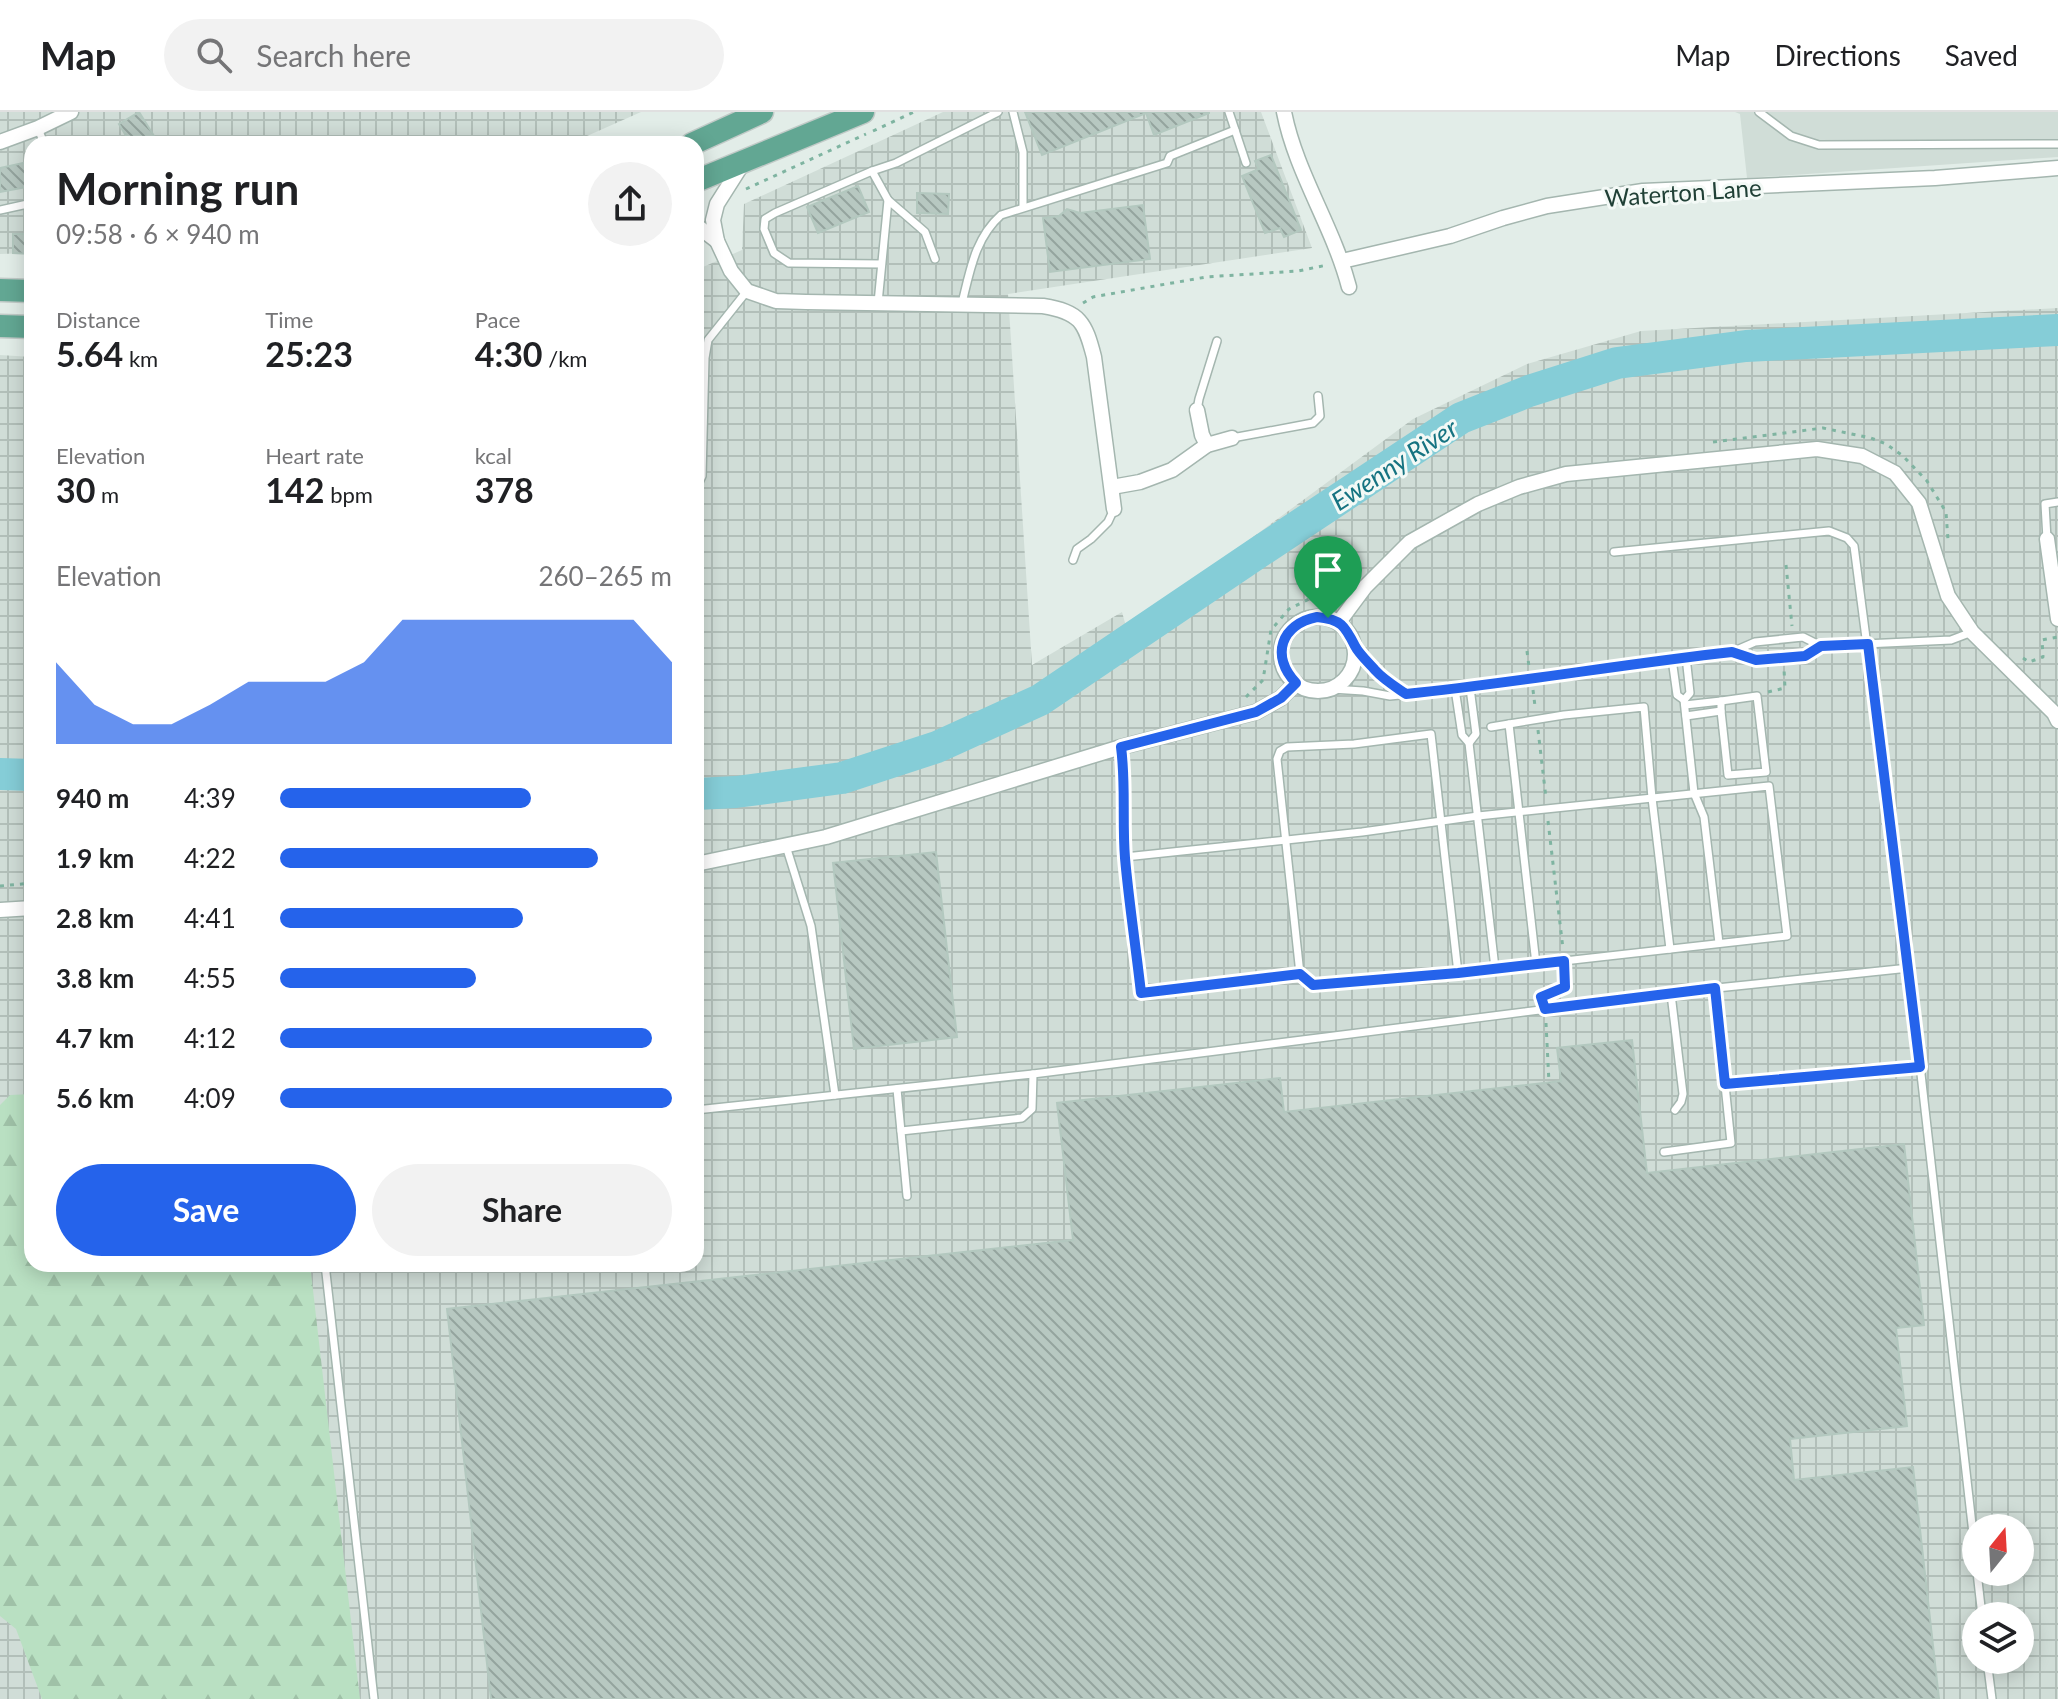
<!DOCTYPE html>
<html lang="en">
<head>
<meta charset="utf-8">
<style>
  body { margin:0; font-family:Lato,sans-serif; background:#f2f2f2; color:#202124; height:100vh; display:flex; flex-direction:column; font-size:30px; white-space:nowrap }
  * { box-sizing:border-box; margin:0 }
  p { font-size:26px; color:#757577 }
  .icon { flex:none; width:44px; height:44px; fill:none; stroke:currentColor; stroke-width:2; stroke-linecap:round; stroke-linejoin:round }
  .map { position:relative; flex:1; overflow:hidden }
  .panel { position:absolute; left:24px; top:24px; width:680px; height:1136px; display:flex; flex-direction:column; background:#fff; border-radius:24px; box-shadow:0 4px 20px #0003 }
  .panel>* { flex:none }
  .needle { width:52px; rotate:18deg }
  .tools { position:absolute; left:1962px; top:1402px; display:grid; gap:16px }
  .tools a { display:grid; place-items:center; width:72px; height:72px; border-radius:50%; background:#fff; box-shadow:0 4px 20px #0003; font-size:40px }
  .pin { position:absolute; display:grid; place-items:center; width:68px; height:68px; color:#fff; margin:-82px -34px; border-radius:50% 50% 50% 0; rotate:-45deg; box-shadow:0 0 8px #0007 }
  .pin .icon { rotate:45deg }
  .round { display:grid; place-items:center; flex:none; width:84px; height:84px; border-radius:42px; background:#f2f2f2 }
  .summary { display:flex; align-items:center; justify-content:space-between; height:136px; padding:0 32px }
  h1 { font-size:44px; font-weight:700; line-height:60px }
  .metrics { display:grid; grid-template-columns:repeat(3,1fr); gap:12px; height:136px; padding:8px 32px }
  .metrics div { display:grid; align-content:center }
  .metrics b { font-size:34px; font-weight:700 }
  .metrics small { font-size:22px; font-weight:400 }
  .metrics p { font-size:22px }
  .chart { height:224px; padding:16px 32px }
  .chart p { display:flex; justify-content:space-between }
  .chart svg { width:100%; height:144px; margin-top:8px; fill:#2563eb; opacity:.7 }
  .cta { display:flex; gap:16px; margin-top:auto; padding:16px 32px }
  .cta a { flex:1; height:92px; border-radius:48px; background:#2563eb; color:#fff; font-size:32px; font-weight:700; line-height:92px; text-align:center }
  .cta a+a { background:#f2f2f2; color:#202124 }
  ul { padding:0 32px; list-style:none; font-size:26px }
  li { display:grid; grid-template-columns:128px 96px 1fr; align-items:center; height:60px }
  li i { height:20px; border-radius:10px; background:#2563eb }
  header { display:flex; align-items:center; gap:48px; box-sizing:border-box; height:112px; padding:0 40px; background:#fff; border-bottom:2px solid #e0e0e0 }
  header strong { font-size:38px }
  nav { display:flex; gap:44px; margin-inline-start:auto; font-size:28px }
  .search { width:560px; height:72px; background:#f2f2f2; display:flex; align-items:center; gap:20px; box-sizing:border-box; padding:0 28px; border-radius:44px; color:#757577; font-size:30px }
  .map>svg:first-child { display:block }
  .built { fill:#d0ddd7 }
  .industrial { fill:url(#industrial-grid); fill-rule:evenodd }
  .forest { fill:url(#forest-firs) }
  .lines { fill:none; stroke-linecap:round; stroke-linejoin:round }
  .river { stroke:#85cdd7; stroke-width:32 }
  .building { fill:url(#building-back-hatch); stroke:#b3c8bf; stroke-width:2 }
  .service-casing { stroke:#a4b6af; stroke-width:10 }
  .minor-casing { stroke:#a4b6af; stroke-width:17 }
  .primary-casing { stroke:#c1cac7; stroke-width:25 }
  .path { stroke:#7fb4a1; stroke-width:3; stroke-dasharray:4 6; stroke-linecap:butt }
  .service { stroke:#fff; stroke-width:7 }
  .minor { stroke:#fff; stroke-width:14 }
  .primary { stroke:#62a793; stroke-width:22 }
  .route-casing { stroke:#fff; stroke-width:16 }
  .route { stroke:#2563eb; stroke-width:10 }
  .labels { text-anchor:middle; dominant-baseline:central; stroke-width:6; stroke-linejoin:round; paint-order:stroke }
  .street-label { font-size:24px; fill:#204036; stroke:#f3f9f6 }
  .water-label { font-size:26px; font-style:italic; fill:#157381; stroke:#f3f9f6 }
</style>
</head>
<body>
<header>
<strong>Map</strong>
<div class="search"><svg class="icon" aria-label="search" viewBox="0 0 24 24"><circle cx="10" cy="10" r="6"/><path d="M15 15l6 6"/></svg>Search here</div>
<nav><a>Map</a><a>Directions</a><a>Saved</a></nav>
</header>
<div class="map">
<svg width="2058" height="1587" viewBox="0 0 2058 1587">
  <defs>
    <pattern id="industrial-grid" width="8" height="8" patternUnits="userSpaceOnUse" patternTransform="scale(2)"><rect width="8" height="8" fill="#d0ddd7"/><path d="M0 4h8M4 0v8" fill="none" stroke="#b2bfb9"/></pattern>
    <pattern id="forest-firs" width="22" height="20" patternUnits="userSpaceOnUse" patternTransform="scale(2)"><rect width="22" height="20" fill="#b9e0c2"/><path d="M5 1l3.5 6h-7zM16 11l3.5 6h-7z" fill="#9fc1a7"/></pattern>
    <pattern id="building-back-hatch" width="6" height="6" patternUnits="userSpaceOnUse" patternTransform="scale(2)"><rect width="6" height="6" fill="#b7c8c1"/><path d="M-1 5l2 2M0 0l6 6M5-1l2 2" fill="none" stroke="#94a49e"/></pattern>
  </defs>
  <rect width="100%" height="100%" fill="#e2ede8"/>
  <path class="built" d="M1735 0H2058V45L1747 66 1740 2Z"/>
  <g class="industrial">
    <path d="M0 0H641L569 32H32V141L0 142Z"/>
    <path d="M943 0H1261L1312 136 1008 182 1032 553 1122 500 1127 518 1413 307 1527 252 1641 219 2058 196V1587H0V243L32 245V1152H696V149L703 155 742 138 744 92ZM1976 1416H2020V1460H1976ZM1976 1504H2020V1548H1976Z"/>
  </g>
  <path class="forest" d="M32 982V1152H310L360 1587H42L16 1517 0 1504V993L10 983Z"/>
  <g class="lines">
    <g class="river">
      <path d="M0 662 32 663"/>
      <path d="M696 682 736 680 842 666 937 635 1040 588 1259 440 1461 306 1529 279 1617 251 1746 234 2058 218"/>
    </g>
  </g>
  <g class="building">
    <path d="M139 0 159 32H131L119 12Z"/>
    <path d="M1025 0H1209V1L1154 23 1146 1 1042 43Z"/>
    <path d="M1271 43 1301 118 1284 125 1280 116 1265 121 1242 64 1259 57 1255 49Z"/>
    <path d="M28 50 32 74 0 80V56Z"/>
    <path d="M858 74 869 100 818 121 807 95Z"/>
    <path d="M917 81 949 82 948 102 917 101Z"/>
    <path d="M1143 93 1150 147 1050 160 1043 106 1059 104 1067 97 1080 101Z"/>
    <path d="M13 122H32V142L13 141Z"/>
    <path d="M936 740 957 925 854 937 833 751Z"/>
    <path d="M1632 928 1647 1061 1904 1032 1924 1213 1896 1216 1907 1314 1790 1327 1794 1368 1913 1355 1939 1587H491L447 1197 1073 1128 1057 991 1280 966 1284 1000 1561 969 1557 936Z"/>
  </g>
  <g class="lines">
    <defs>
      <g id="service">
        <path d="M1013 0 1023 40V95"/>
        <path d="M1229 0 1246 51"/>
        <path d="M1759 0 1791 24 1819 33 2058 32"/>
        <path d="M38 16 44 32"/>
        <path d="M872 59 896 51 998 0"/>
        <path d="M888 88 925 120 935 147"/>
        <path d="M0 98 32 91"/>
        <path d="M878 191 888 88 872 59 775 101 765 107 764 117 774 141 789 151 881 152"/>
        <path d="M962 191C970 159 975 126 1001 103L1167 51 1170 44 1235 18"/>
        <path d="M1197 298 1199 287 1217 229"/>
        <path d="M1232 326 1313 311 1320 304 1318 284"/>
        <path d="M696 377 702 364 705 246 708 228 747 179"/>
        <path d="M2047 427 2045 392 2058 390"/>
        <path d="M1614 440 1829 419 1847 426 1854 434 1909 856 1976 1448"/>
        <path d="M1073 448 1077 437 1091 427 1108 410 1114 397"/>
        <path d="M1821 534 1951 528 1972 520"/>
        <path d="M1355 535 1378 562 1406 582"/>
        <path d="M1686 545 1690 581 1684 588 1694 681 1704 705 1719 831"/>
        <path d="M1672 547 1677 583 1684 588"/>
        <path d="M1332 577 1363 579 1390 584 1470 576 1531 566 1732 540 1755 530 1803 525 1821 534 1805 544 1756 548 1732 540"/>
        <path d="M1455 577 1462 623 1469 631 1495 856"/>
        <path d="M1721 589 1757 584 1766 660 1728 663 1721 599"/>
        <path d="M1685 593 1721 589V599L1686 604"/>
        <path d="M1509 612 1564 603 1644 595 1652 686 1670 837"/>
        <path d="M1491 615 1509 612 1536 852"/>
        <path d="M1431 622 1458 861 1313 873 1300 862 1277 647 1280 639 1287 635 1354 632Z"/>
        <path d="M1469 631 1476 622 1470 576"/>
        <path d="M1121 635C1126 672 1122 709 1125 746 1129 791 1136 836 1141 881L1300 862"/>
        <path d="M786 734 811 814 835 983"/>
        <path d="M1125 745 1362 720 1478 704 1769 674 1787 824 1458 861"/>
        <path d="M1671 882 1683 982 1681 990 1675 998"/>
        <path d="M1725 972 1920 955"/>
        <path d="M897 977 907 1084"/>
        <path d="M696 998 1033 962 1707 877 1909 856"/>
        <path d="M901 1019 1022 1006 1032 997 1033 962"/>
        <path d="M1664 1040 1731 1031 1715 876"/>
        <path d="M325 1152 374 1587"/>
        <path d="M1977 1460 1982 1504"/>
        <path d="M1987 1548 1992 1587"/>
      </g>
      <g id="minor">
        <path d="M1284 0C1296 61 1333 114 1349 175"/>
        <path d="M0 30 38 16 71 0"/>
        <path d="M743 51 717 92 713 108 717 129 731 159 747 179 776 189 806 190 1043 194C1080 200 1085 210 1094 245L1114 397"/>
        <path d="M696 113 717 129"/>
        <path d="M1342 149 1450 124 1503 106 1547 94 1643 79 1935 66 2058 56"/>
        <path d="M1197 298 1202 323 1207 333"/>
        <path d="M1112 375 1140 370 1172 358 1207 333 1232 326"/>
        <path d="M2047 427 2058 507"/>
        <circle cx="1318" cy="542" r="37"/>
        <path d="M1339 510 1365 475 1410 430 1478 392 1519 375 1566 362 1817 337 1862 344 1895 361 1919 391 1948 484 1972 520 2054 601 2058 609"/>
        <path d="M696 752 826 725 1121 635 1256 600 1281 586 1296 571"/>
        <path d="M0 798 32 796"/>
      </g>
      <g id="primary">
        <path d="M692 32 762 0"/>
        <path d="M696 69 863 0"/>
        <path d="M0 178 32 179"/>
        <path d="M0 214 32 215"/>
      </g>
    </defs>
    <use href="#service" class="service-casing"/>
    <use href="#minor" class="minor-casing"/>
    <use href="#primary" class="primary-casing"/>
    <g class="path">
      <path d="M873 19 914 0"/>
      <path d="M746 77 866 22"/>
      <path d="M1083 191 1093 185 1206 165 1298 159 1327 153"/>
      <path d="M1713 330 1823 316 1871 326 1886 332 1903 344 1927 369 1946 400 1948 428"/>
      <path d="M1786 453 1792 514"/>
      <path d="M1527 539 1529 555"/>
      <path d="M2023 546 2029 550 2043 545 2042 528 2058 525"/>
      <path d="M1533 578 1535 594"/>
      <path d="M1768 580 1785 576 1784 557"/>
      <path d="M1246 585 1263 568 1271 518 1289 497 1347 468 1354 462"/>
      <path d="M1538 618 1546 686"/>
      <path d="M1548 709 1563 837"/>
      <path d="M0 774 32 771"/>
      <path d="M1541 884 1565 875V860"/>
      <path d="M1546 911 1549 971"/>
    </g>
    <use href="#service" class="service"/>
    <use href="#minor" class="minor"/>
    <use href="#primary" class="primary"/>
  </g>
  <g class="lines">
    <defs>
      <path id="route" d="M1317 505C1341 507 1345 514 1355 534 1359 542 1369 551 1375 558 1384 568 1396 575 1406 582 1515 571 1623 552 1732 540L1756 548 1805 544 1821 534 1868 532 1920 955 1725 972 1715 876 1545 897 1541 885 1565 875 1564 849 1458 861 1313 873 1300 862 1141 881C1136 836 1129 791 1125 746 1122 709 1126 672 1121 635L1256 600 1281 586 1296 571C1270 544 1281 512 1317 505Z"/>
    </defs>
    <use href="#route" class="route-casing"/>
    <use href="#route" class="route"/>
  </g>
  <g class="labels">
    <g class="street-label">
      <text transform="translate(1683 80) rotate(-4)">Waterton Lane</text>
    </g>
    <g class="water-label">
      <text transform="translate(1394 352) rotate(-33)">Ewenny River</text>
    </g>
  </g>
</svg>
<div class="tools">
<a><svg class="needle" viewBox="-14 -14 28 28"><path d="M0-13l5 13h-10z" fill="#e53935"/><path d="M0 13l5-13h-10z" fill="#757577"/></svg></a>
<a><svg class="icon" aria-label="layers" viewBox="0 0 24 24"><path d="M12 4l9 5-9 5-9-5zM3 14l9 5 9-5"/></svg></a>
</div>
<div class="pin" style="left:1328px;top:506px;background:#1e9e55"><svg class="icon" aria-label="arrive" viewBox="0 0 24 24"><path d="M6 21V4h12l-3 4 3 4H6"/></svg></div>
<section class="panel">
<div class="summary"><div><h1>Morning run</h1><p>09:58 · 6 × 940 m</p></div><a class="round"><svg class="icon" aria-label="share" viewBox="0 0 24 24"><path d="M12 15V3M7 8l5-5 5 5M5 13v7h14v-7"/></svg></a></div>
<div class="metrics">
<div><p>Distance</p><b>5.64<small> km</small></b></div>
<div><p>Time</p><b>25:23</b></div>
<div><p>Pace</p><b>4:30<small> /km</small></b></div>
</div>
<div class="metrics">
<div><p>Elevation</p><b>30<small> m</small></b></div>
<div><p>Heart rate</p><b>142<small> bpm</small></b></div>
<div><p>kcal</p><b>378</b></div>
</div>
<div class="chart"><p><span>Elevation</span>260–265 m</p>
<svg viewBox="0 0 160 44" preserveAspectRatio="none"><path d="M0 44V19L10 32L20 38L30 38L40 32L50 25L60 25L70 25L80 19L90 6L100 6L110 6L120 6L130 6L140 6L150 6L160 19V44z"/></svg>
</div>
<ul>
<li><b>940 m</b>4:39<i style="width:64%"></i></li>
<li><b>1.9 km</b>4:22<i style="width:81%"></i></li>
<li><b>2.8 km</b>4:41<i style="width:62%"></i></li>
<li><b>3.8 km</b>4:55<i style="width:50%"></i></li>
<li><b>4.7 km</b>4:12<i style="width:95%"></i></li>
<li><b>5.6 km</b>4:09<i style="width:100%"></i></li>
</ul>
<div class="cta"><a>Save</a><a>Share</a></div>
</section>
</div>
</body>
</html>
